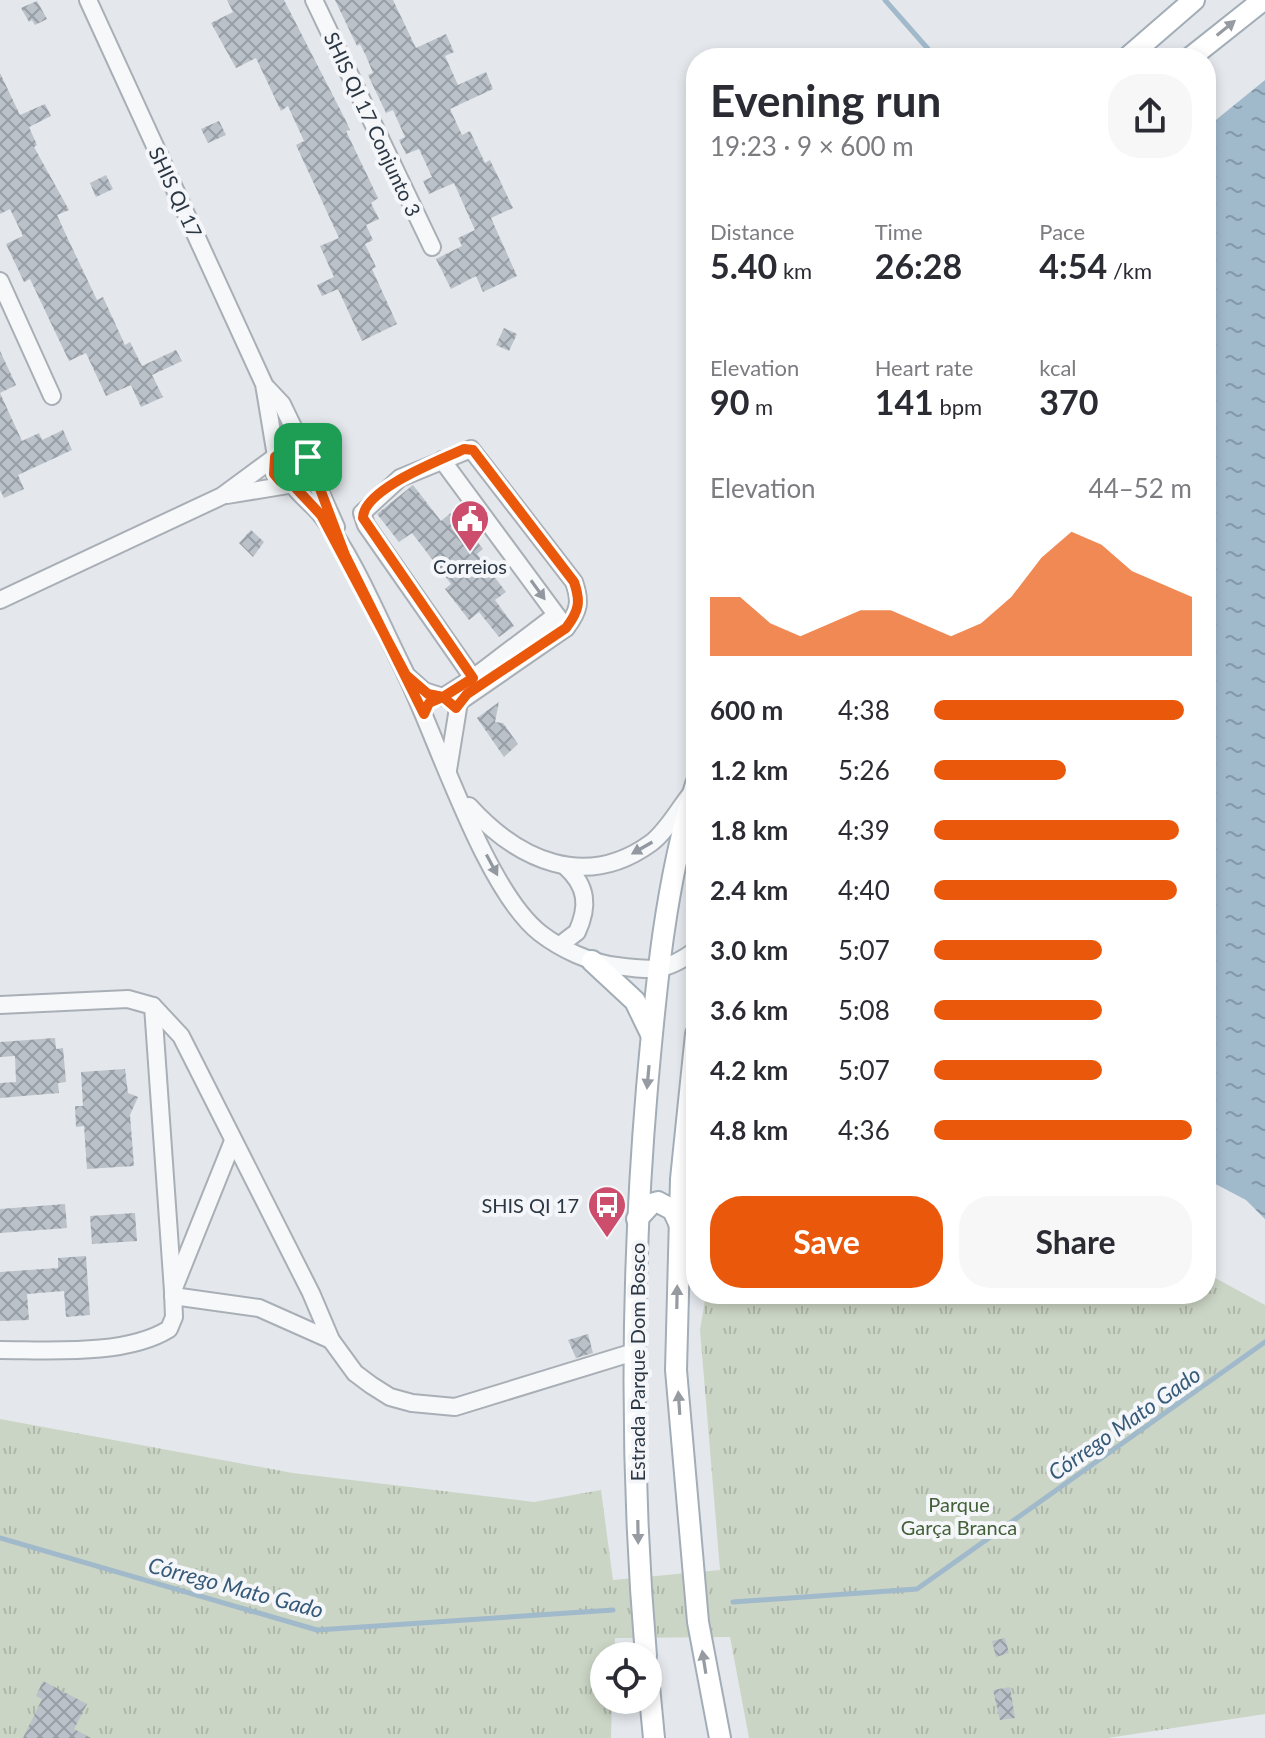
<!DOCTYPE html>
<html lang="en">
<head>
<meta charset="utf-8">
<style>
  body { margin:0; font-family:Lato,sans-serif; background:#f7f7f7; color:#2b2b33; height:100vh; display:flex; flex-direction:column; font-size:30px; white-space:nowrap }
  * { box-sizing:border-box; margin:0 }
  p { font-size:26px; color:#7c7c81 }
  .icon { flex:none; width:44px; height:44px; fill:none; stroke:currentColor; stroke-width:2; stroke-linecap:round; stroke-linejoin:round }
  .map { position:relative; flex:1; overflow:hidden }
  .side { position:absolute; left:686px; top:48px; width:530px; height:1256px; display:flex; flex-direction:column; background:#fff; border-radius:32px; box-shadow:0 4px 12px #0003 }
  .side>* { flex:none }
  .buttons { position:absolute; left:590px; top:1642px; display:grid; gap:16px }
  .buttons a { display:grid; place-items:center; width:72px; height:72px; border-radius:50%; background:#fff; box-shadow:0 4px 12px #0003; font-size:40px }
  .pin { position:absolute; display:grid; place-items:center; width:68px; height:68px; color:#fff; margin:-34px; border-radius:16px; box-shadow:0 4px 12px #0006 }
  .round { display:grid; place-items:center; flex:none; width:84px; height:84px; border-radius:32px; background:#f7f7f7 }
  .head { display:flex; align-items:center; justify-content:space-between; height:136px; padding:0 24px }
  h1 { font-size:44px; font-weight:700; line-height:60px }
  .metrics { display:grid; grid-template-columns:repeat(3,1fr); gap:12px; height:136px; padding:8px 24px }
  .metrics div { display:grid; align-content:center }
  .metrics b { font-size:34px; font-weight:700 }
  .metrics small { font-size:22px; font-weight:400 }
  .metrics p { font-size:22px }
  .chart { height:224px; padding:16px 24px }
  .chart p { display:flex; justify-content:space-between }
  .chart svg { width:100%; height:144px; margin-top:8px; fill:#ea580c; opacity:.7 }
  .cta { display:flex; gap:16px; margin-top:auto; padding:16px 24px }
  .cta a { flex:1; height:92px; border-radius:32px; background:#ea580c; color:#fff; font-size:32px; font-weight:700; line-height:92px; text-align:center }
  .cta a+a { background:#f7f7f7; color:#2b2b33 }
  ul { padding:0 24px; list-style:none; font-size:26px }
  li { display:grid; grid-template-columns:128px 96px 1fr; align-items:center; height:60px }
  li i { height:20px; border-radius:10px; background:#ea580c }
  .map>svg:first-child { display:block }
  .grass { fill:url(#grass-tufts) }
  .water { fill:url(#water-ripples) }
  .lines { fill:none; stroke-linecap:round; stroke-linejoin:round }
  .stream { stroke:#a0b9cb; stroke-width:5 }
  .building { fill:url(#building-cross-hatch) }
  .minor-casing { stroke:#a9afb6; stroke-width:20 }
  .major-casing { stroke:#a3adb7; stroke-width:24 }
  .minor { stroke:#f7f8fa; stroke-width:16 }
  .major { stroke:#fff; stroke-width:20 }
  .oneway { fill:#969ba2 }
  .oneway2 { fill:#92989f }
  .route-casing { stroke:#fff; stroke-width:16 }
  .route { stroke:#ea580c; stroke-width:10 }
  .labels { text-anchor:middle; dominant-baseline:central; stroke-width:8; stroke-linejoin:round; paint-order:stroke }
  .street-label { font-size:20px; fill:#2c3744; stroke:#f4f6f9 }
  .poi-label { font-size:20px; fill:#2c3744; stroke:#f4f6f9 }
  .park-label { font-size:20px; fill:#446039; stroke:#f4f6f9 }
  .water-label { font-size:22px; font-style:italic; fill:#365a78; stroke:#f4f6f9 }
</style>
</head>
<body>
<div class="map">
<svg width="1265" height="1738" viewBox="0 0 1265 1738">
  <defs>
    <pattern id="grass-tufts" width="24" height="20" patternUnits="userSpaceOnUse" patternTransform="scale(2)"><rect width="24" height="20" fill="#cbd5c5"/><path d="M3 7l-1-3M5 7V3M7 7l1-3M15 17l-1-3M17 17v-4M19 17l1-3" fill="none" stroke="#aeb7aa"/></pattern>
    <pattern id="water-ripples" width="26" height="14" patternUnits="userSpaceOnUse" patternTransform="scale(2)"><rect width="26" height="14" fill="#a0b9cb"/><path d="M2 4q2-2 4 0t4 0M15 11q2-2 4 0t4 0" fill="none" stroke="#8397a6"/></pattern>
    <pattern id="building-cross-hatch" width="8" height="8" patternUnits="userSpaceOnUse" patternTransform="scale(2)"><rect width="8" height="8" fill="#bbc1c9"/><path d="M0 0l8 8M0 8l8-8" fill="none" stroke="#989ea5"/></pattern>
  </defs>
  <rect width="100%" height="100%" fill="#e4e8ec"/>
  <path class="grass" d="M1206 1273 1265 1305V1714L1108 1738H749L730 1637 615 1638 614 1656H604V1700H612L611 1738H0V1419L293 1473 534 1502 601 1490 613 1580 720 1570 700 1330 706 1294H1206Z"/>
  <path class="water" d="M1265 80V1219L1246 1200 1206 1179V128Z"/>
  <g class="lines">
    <g class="stream">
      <path d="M885 0 936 58"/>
      <path d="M0 1538 317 1630 613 1610"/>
      <path d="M733 1602 917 1589 1265 1342"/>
    </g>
  </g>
  <g class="building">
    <path d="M227 0H284L345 119 350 130 346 131 378 198 371 203 379 219 366 225 373 240 365 244 376 267 372 269 397 324 362 341 338 289 322 296 317 285 334 277 320 246 339 238 296 145 304 141 288 106 281 111 256 58 236 68 211 23 233 12Z"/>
    <path d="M335 0H393L416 48 446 34 454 52 445 56 458 85 486 72 493 89 450 109 462 135 470 131 485 163 490 160 513 208 491 218 517 276 483 292 476 276 451 289 436 259 462 246 458 238 475 230 454 183 429 194 423 181 432 177 419 149 406 154 399 140 405 137 393 110 386 113 368 75 373 73 366 56 360 44 357 46Z"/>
    <path d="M37 1 47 19 35 25 32 20 29 22 21 8Z"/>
    <path d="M0 73 20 115 45 104 51 116 29 127 37 145 34 147 69 210 57 215 67 237 97 300 103 297 125 345 130 342 142 366 176 350 182 361 152 375 163 397 141 407 131 385 106 396 86 353 69 361 30 279 24 282 6 244 23 236 10 209 0 214Z"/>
    <path d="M219 121 226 135 208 143 201 129Z"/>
    <path d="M106 175 113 189 96 197 90 183Z"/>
    <path d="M504 328 517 334 509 351 496 345Z"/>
    <path d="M0 351 16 385 0 393 22 441 39 433 42 440 63 430 72 450 18 475 24 489 4 498 0 490Z"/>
    <path d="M413 485 441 521 453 511 483 549 477 554 506 592 495 600 514 626 499 637 479 612 469 620 445 589 451 584 412 533 399 542 377 514Z"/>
    <path d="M251 530 264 542 253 557 239 543Z"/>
    <path d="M499 702 495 722 503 723 518 744 504 757 477 718Z"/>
    <path d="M55 1038 56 1049 63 1048 66 1082 58 1083 59 1093 0 1098V1083L16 1082 15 1056 0 1057V1042Z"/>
    <path d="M125 1069 128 1093 138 1097 130 1115 134 1166 87 1169 84 1126 76 1127 75 1106H83L81 1072Z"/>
    <path d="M65 1204 67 1228 0 1233V1209Z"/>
    <path d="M135 1213 137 1241 92 1244 90 1216Z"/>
    <path d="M86 1256 90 1315 66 1317 64 1291 27 1294 29 1320 0 1321V1272L58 1268V1258Z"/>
    <path d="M588 1334 593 1353 576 1358 568 1340Z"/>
    <path d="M1005 1638 1009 1653 996 1657 992 1641Z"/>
    <path d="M43 1681 87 1704 74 1729 91 1738H23L42 1699 36 1696Z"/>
    <path d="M1010 1687 1015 1718 1000 1720 993 1690Z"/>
  </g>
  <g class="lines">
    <defs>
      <g id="minor">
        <path d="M88 0 264 384 276 456"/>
        <path d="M314 0 432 247"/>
        <path d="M0 281 52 396"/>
        <path d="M267 388 282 404 306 454"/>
        <circle cx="292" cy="466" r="19"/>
        <path d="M442 460 566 628"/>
        <path d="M310 469 336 527"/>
        <path d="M293 485C301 497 313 504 322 516 355 560 377 616 402 666 436 734 484 889 540 933 562 950 591 963 617 966 654 971 666 972 696 950"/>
        <path d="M227 495 288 485"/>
        <path d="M0 600 222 496 275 457"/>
        <path d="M406 675 424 691 443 697 473 678 366 525 362 513 400 478 471 449 574 582C581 602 579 611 566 628L459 702 448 770"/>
        <path d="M473 678 556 615"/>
        <path d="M469 806C518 860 585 891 651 843 666 832 678 810 690 795"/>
        <path d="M560 945 577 932C589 906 587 886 566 867"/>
        <path d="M0 1005 128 999 153 1006 181 1036 311 1293 331 1340 355 1373 371 1385 390 1397 412 1403 455 1407 634 1352"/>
        <path d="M174 1288 233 1141"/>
        <path d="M173 1296 259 1308 331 1340"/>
        <path d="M0 1350C49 1350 126 1356 169 1329L174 1317 173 1291 153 1006"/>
      </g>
      <g id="major">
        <path d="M1127 58 1194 0"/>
        <path d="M1190 58 1263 0"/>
        <path d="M592 961 635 1001 651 1034"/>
        <path d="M696 1034 681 1179 676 1370 698 1622 720 1738"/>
        <path d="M637 1219 651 1204 658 1202 673 1210 679 1223"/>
        <path d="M646 1656C630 1467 631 1278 647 1088 656 986 665 883 696 784"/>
        <path d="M648 1676 654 1738"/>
      </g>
    </defs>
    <use href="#minor" class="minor-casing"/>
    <use href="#major" class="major-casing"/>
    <use href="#minor" class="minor"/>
    <use href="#major" class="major"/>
  </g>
  <defs><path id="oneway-solid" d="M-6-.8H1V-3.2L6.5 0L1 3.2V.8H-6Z" transform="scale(2)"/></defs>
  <g class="oneway">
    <use href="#oneway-solid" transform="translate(1226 28) rotate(-39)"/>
    <use href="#oneway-solid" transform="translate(648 1077) rotate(95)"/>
    <use href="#oneway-solid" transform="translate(677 1297) rotate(-89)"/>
    <use href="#oneway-solid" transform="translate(679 1403) rotate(-94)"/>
    <use href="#oneway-solid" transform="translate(638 1532) rotate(89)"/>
    <use href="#oneway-solid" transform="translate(704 1662) rotate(-99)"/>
  </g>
  <g class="oneway2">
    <use href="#oneway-solid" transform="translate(538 590) rotate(54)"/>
    <use href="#oneway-solid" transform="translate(642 848) rotate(150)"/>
    <use href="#oneway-solid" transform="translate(492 865) rotate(62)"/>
  </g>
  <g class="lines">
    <defs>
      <path id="route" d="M308 457 345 555 424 714 429 703 443 697 456 708 467 694 566 628C579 611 581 602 574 582L473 450 464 449C441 460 363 489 363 518L473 678 443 697 428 694 406 675 321 515 293 485 280 481 274 474 275 457 285 449 296 448 308 457"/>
    </defs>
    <use href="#route" class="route-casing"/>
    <use href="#route" class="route"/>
  </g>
  <defs>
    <symbol id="civic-pin" viewBox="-11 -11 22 30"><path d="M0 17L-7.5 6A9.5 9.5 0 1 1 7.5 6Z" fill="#cd4d6c" stroke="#f4f6f9"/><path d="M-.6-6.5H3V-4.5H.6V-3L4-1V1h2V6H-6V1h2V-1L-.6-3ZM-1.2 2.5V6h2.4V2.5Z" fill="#fff"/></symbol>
    <symbol id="bus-pin" viewBox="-11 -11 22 30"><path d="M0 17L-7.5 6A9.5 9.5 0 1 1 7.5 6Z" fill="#cd4d6c" stroke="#f4f6f9"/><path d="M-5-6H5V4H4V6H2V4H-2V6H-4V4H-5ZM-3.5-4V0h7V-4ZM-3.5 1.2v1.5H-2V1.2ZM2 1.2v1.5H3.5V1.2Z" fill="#fff"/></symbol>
  </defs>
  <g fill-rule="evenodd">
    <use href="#civic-pin" x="448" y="497" width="44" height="60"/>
    <use href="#bus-pin" x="585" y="1183" width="44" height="60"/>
  </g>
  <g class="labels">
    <g class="street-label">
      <text transform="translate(373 124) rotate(65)">SHIS QI 17 Conjunto 3</text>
      <text transform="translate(176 192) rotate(65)">SHIS QI 17</text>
      <text transform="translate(637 1362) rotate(-90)">Estrada Parque Dom Bosco</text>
    </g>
    <g class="poi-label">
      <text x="470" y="566">Correios</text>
      <text x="579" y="1205" text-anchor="end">SHIS QI 17</text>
    </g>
    <g class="park-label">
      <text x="959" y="1504">Parque<tspan x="959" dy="23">Garça Branca</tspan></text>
    </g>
    <g class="water-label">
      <text transform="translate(1124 1423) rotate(-35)">Córrego Mato Gado</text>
      <text transform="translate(236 1587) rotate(15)">Córrego Mato Gado</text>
    </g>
  </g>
</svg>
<div class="buttons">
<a><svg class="icon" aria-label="locate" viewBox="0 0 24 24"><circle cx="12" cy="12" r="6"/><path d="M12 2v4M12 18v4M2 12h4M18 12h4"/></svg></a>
</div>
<div class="pin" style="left:308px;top:457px;background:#1e9e55"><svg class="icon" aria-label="arrive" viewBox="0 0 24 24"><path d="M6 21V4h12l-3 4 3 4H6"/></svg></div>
<section class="side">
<div class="head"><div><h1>Evening run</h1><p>19:23 · 9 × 600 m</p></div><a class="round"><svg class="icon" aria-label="share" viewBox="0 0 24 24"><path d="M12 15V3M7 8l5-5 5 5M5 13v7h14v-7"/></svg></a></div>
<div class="metrics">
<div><p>Distance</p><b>5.40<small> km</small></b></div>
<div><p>Time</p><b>26:28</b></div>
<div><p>Pace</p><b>4:54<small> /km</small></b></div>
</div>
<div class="metrics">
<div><p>Elevation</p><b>90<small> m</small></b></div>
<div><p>Heart rate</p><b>141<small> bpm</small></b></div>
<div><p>kcal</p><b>370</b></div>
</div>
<div class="chart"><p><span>Elevation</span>44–52 m</p>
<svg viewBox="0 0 160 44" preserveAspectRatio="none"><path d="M0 44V26L10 26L20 34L30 38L40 34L50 30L60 30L70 34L80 38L90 34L100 26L110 14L120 6L130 10L140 18L150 22L160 26V44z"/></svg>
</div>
<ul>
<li><b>600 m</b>4:38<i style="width:97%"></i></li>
<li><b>1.2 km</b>5:26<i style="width:51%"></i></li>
<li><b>1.8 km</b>4:39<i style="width:95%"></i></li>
<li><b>2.4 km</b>4:40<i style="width:94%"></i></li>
<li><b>3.0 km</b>5:07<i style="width:65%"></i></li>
<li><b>3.6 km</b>5:08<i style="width:65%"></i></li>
<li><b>4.2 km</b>5:07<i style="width:65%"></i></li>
<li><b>4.8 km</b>4:36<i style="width:100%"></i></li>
</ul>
<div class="cta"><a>Save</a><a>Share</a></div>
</section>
</div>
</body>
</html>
